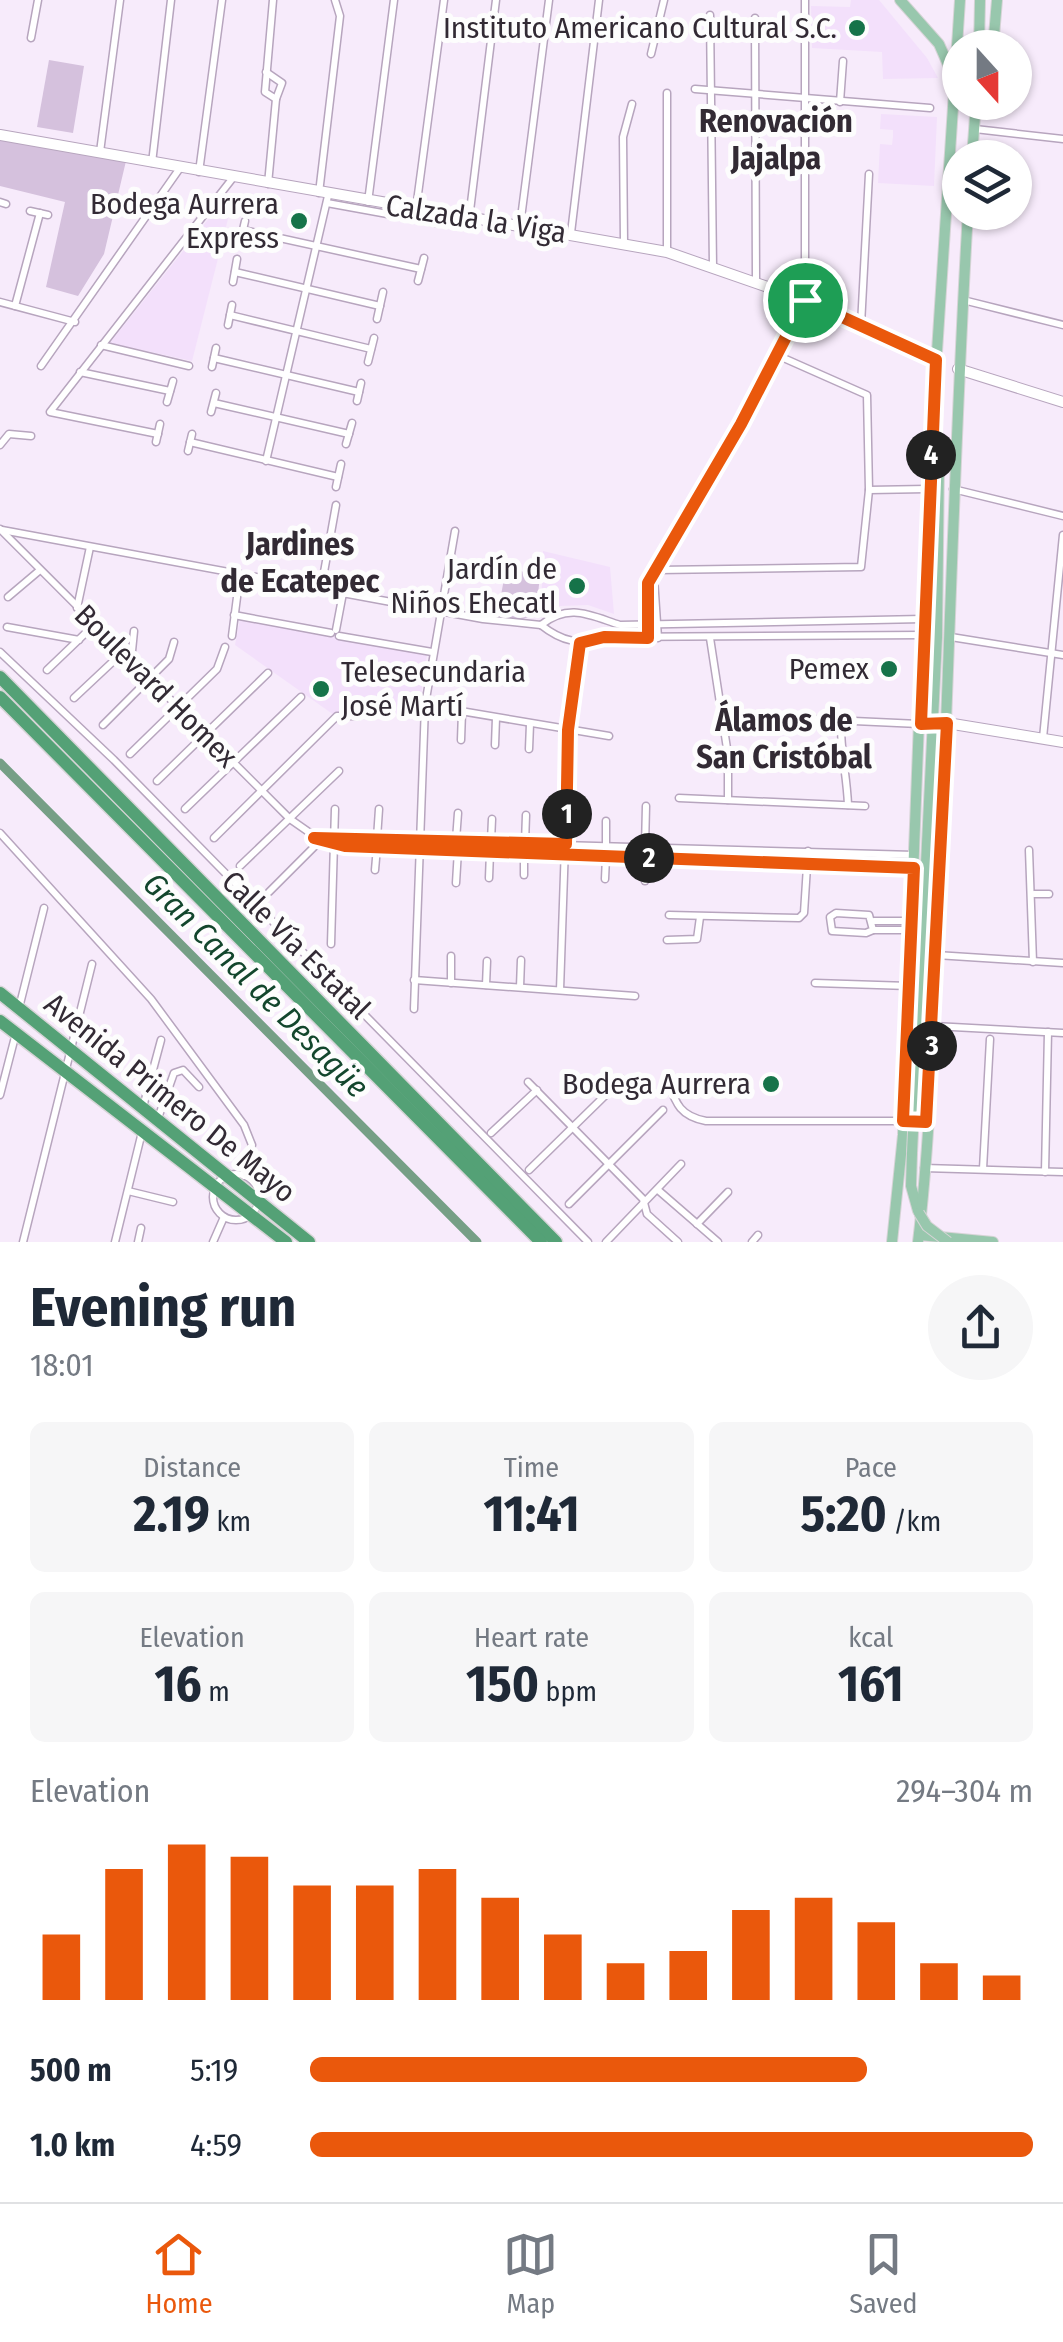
<!DOCTYPE html>
<html lang="en">
<head>
<meta charset="utf-8">
<style>
  body { margin:0; font-family:"Fira Sans Condensed",sans-serif; background:#f6f6f7; color:#1f2937; height:100vh; display:flex; flex-direction:column; font-size:38px; white-space:nowrap }
  * { box-sizing:border-box; margin:0 }
  p { font-size:32px; color:#747a83 }
  .icon { flex:none; width:55px; height:55px; fill:none; stroke:currentColor; stroke-width:2; stroke-linecap:round; stroke-linejoin:round }
  .map { position:relative; height:1242px; overflow:hidden }
  .panel { display:flex; flex-direction:column; background:#fff; flex:1 }
  .panel>* { flex:none }
  .needle { width:65px; rotate:159deg }
  .buttons { position:absolute; left:942px; top:30px; display:grid; gap:20px }
  .buttons a { display:grid; place-items:center; width:90px; height:90px; border-radius:50%; background:#fff; box-shadow:0 2px 8px #0004; font-size:50px }
  .pin { position:absolute; display:grid; place-items:center; width:85px; height:85px; color:#fff; margin:-42px; border:5px solid #fff; border-radius:50%; box-shadow:0 2px 10px #0007 }
  .km { position:absolute; width:50px; height:50px; margin:-25px; border-radius:50%; background:#222; color:#fff; font-size:28px; line-height:50px; text-align:center }
  .round { display:grid; place-items:center; flex:none; width:105px; height:105px; border-radius:52px; background:#f6f6f7 }
  .summary { display:flex; align-items:center; justify-content:space-between; height:170px; padding:0 30px }
  h1 { font-size:55px; font-weight:700; line-height:75px }
  .figures { display:grid; grid-template-columns:repeat(3,1fr); gap:15px; height:170px; padding:10px 30px }
  .figures div { display:grid; align-content:center; border-radius:15px; background:#f6f6f7; text-align:center }
  .figures b { font-size:50px; font-weight:700 }
  .figures small { font-size:28px; font-weight:400 }
  .figures p { font-size:28px }
  .chart { height:280px; padding:20px 30px }
  .chart p { display:flex; justify-content:space-between }
  .chart svg { width:100%; height:180px; margin-top:10px; stroke:#ea580c; stroke-width:6 }
  ul { padding:0 30px; list-style:none; font-size:32px }
  li { display:grid; grid-template-columns:160px 120px 1fr; align-items:center; height:75px }
  li i { height:25px; border-radius:12px; background:#ea580c }
  .menu { display:flex; justify-content:space-around; align-items:center; height:140px; border-top:2px solid #e0e1e3; background:#fff; font-size:28px; color:#747a83 }
  .menu a { display:grid; justify-items:center; gap:5px }
  .menu .on { color:#ea580c }
  .map>svg:first-child { display:block }
  .built { fill:#f3e0fb }
  .green { fill:#d5c1dd }
  .lines { fill:none; stroke-linecap:round; stroke-linejoin:round }
  .canal { stroke:#769f86; stroke-width:9 }
  .street-casing { stroke:#b7a5be; stroke-width:9 }
  .secondary-casing { stroke:#b7a5be; stroke-width:12 }
  .primary-casing { stroke:#d6d4d6; stroke-width:12 }
  .highway-casing { stroke:#d6d4d6; stroke-width:15 }
  .street { stroke:#fff; stroke-width:6 }
  .secondary { stroke:#fff; stroke-width:10 }
  .primary { stroke:#98c7ad; stroke-width:10 }
  .highway { stroke:#54a176; stroke-width:12 }
  .primary-bridge-casing { stroke:#d6d4d6; stroke-width:12; stroke-linecap:butt }
  .primary-bridge { stroke:#98c7ad; stroke-width:10 }
  .route-casing { stroke:#fff; stroke-width:20 }
  .route { stroke:#ea580c; stroke-width:12 }
  .poi-dot { fill:#167349; stroke:#fdfdfd; stroke-width:4 }
  .labels { text-anchor:middle; dominant-baseline:central; stroke-width:10; stroke-linejoin:round; paint-order:stroke }
  .poi-label { font-size:30px; fill:#322a34; stroke:#fdfdfd; text-anchor:end }
  .street-label { font-size:30px; fill:#322a34; stroke:#fdfdfd }
  .neighbourhood-label { font-size:32px; font-weight:bold; fill:#322a34; stroke:#fdfdfd }
  .water-label { font-size:32px; font-style:italic; fill:#13462d; stroke:#fdfdfd }
</style>
</head>
<body>
<div class="map">
<svg width="1063" height="1242" viewBox="0 0 1063 1242">
  <rect width="100%" height="100%" fill="#f7ebfb"/>
  <g class="built">
    <path d="M851 0H879L927 58 938 78 883 79 882 52 812 48 811 6 850 7Z"/>
    <path d="M881 114 937 117 934 186 878 183 880 144 892 145 893 137V130L880 129Z"/>
    <path d="M222 202 231 207 192 361 110 343Z"/>
    <path d="M543 551 610 567 614 614 588 605 560 606 541 612Z"/>
    <path d="M240 619 427 655 418 714 334 715 235 645Z"/>
  </g>
  <g class="green">
    <path d="M49 60 84 66 73 133 37 127Z"/>
    <path d="M0 138 126 161 104 254 78 296 46 287 65 202 0 186Z"/>
    <path d="M506 568 540 575 536 614 518 621 497 617Z"/>
  </g>
  <g class="lines">
    <path class="canal" d="M0 763 477 1242"/>
    <defs>
      <g id="street">
        <path d="M273 0 265 92 276 99"/>
        <path d="M710 15 713 267"/>
        <path d="M755 18 756 282"/>
        <path d="M31 38 38 0"/>
        <path d="M651 54 664 0"/>
        <path d="M266 72 282 83 276 99 268 184"/>
        <path d="M695 89 930 108"/>
        <path d="M840 102 843 61"/>
        <path d="M975 129 1063 139"/>
        <path d="M100 152 120 0"/>
        <path d="M152 163 171 0"/>
        <path d="M199 172 222 0"/>
        <path d="M319 193 340 16 335 0"/>
        <path d="M0 202 6 204"/>
        <path d="M368 202 394 0"/>
        <path d="M327 203 437 223 440 215"/>
        <path d="M416 209 444 0"/>
        <path d="M30 211 48 215"/>
        <path d="M469 219 496 0"/>
        <path d="M520 226 549 0"/>
        <path d="M243 230 421 269"/>
        <path d="M571 233 599 0"/>
        <path d="M240 243 245 221"/>
        <path d="M624 243 623 137 632 104"/>
        <path d="M667 252V93"/>
        <path d="M235 272 380 306"/>
        <path d="M418 281 424 258"/>
        <path d="M233 282 237 259"/>
        <path d="M963 300 1063 325"/>
        <path d="M0 302 75 322"/>
        <path d="M15 306 40 213"/>
        <path d="M230 315 371 349"/>
        <path d="M377 319 383 292"/>
        <path d="M228 325 232 305"/>
        <path d="M861 325 869 174"/>
        <path d="M101 345 189 366"/>
        <path d="M214 358 359 392"/>
        <path d="M368 362 374 338"/>
        <path d="M41 366 180 168"/>
        <path d="M212 367 216 348"/>
        <path d="M80 372 170 391"/>
        <path d="M357 401 361 383"/>
        <path d="M167 402 173 381"/>
        <path d="M214 403 349 434"/>
        <path d="M211 412 216 393"/>
        <path d="M158 434 50 412 232 179"/>
        <path d="M156 442 160 424"/>
        <path d="M190 442 338 477"/>
        <path d="M346 444 352 423"/>
        <path d="M0 445 9 434 31 436"/>
        <path d="M188 451 192 434"/>
        <path d="M266 461 328 196"/>
        <path d="M336 487 341 464"/>
        <path d="M953 489 1063 516"/>
        <path d="M869 490 927 489"/>
        <path d="M0 529 290 819 323 842 913 868"/>
        <path d="M2 530 483 619 541 625"/>
        <path d="M658 570 861 567 869 490 867 395 779 356"/>
        <path d="M654 578 658 638"/>
        <path d="M321 589 336 505"/>
        <path d="M8 597 40 570"/>
        <path d="M77 608 90 547"/>
        <path d="M234 615 331 633"/>
        <path d="M541 625C569 603 589 615 620 625L923 619"/>
        <path d="M541 625C561 641 580 646 604 637L924 635"/>
        <path d="M7 627 79 640"/>
        <path d="M336 630 343 593"/>
        <path d="M232 636 240 574"/>
        <path d="M339 636 432 652"/>
        <path d="M951 637 1063 655"/>
        <path d="M648 638V583L741 425 805 300V0"/>
        <path d="M710 638 728 755V800"/>
        <path d="M0 652 114 760 588 1242"/>
        <path d="M131 661 134 631"/>
        <path d="M47 670 94 625"/>
        <path d="M74 698 122 653"/>
        <path d="M425 705 609 736"/>
        <path d="M722 715 919 724"/>
        <path d="M841 721C840 750 847 776 848 805"/>
        <path d="M103 725 169 659 174 642"/>
        <path d="M1043 738 1063 535"/>
        <path d="M461 740 462 712"/>
        <path d="M495 745 496 718"/>
        <path d="M529 749 530 724"/>
        <path d="M130 754 217 669 225 647"/>
        <path d="M157 781 268 673"/>
        <path d="M679 798 865 806"/>
        <path d="M185 809 301 697"/>
        <path d="M0 833 151 999 244 1125 252 1145 244 1176"/>
        <path d="M214 838 337 716H358"/>
        <path d="M317 838 914 855"/>
        <path d="M377 838 379 809"/>
        <path d="M456 840 458 813"/>
        <path d="M491 841 492 819"/>
        <path d="M525 843 526 815"/>
        <path d="M606 845V821"/>
        <path d="M645 847 646 806"/>
        <path d="M1029 850 1033 962"/>
        <path d="M240 866 339 771"/>
        <path d="M375 870 377 847"/>
        <path d="M524 875V853"/>
        <path d="M489 878 490 852"/>
        <path d="M605 879 606 857"/>
        <path d="M645 881V858"/>
        <path d="M456 883 458 850"/>
        <path d="M269 892 323 838"/>
        <path d="M1034 894H1049"/>
        <path d="M836 913 869 915 873 930 866 933 832 931 830 917Z"/>
        <path d="M669 915 799 918 804 913 808 851"/>
        <path d="M874 921H911"/>
        <path d="M873 930H912"/>
        <path d="M667 940 697 939 700 917"/>
        <path d="M331 944 335 809"/>
        <path d="M936 955 1063 963"/>
        <path d="M414 980 635 996"/>
        <path d="M451 983V956"/>
        <path d="M815 983 909 986"/>
        <path d="M486 985 487 961"/>
        <path d="M520 987 521 960"/>
        <path d="M560 990 569 730 580 643"/>
        <path d="M19 1008 44 908"/>
        <path d="M414 1009 425 705 455 531"/>
        <path d="M934 1026 1063 1033"/>
        <path d="M667 1080C676 1104 680 1116 706 1121H903"/>
        <path d="M528 1082 643 1199 647 1214 678 1242"/>
        <path d="M0 1095 16 1033"/>
        <path d="M143 1107 161 1040"/>
        <path d="M157 1121 174 1073 183 1070 199 1087"/>
        <path d="M491 1133 537 1090"/>
        <path d="M924 1168 1063 1172"/>
        <path d="M983 1169 990 1039"/>
        <path d="M529 1170 622 1079"/>
        <path d="M1045 1172 1048 1032"/>
        <circle cx="236" cy="1197" r="23"/>
        <path d="M658 1190 718 1242"/>
        <path d="M128 1191 173 1202"/>
        <path d="M569 1204 663 1110"/>
        <path d="M697 1224 728 1192"/>
        <path d="M23 1242 92 964"/>
        <path d="M115 1242 142 1132"/>
        <path d="M138 1242 141 1228"/>
        <path d="M213 1242 224 1217"/>
        <path d="M606 1242 681 1164"/>
        <path d="M752 1242 758 1235"/>
      </g>
      <g id="secondary">
        <path d="M0 135 667 252 805 300 936 361"/>
        <path d="M958 369 1063 402"/>
        <path d="M921 724 947 723 1063 742"/>
      </g>
      <g id="primary">
        <path d="M900 0 939 44 953 76"/>
        <path d="M979 48 980 0"/>
        <path d="M993 48 997 0"/>
        <path d="M972 158 976 102"/>
        <path d="M912 1153 911 1186 918 1211"/>
        <path d="M919 1235 993 1242"/>
        <path d="M892 1242 903 1135 928 489 960 0"/>
        <path d="M918 1242C931 1135 933 1025 938 917 949 682 954 447 968 212"/>
      </g>
      <g id="highway">
        <path d="M0 677 556 1242"/>
        <path d="M0 697 541 1242"/>
        <path d="M0 993 309 1242"/>
        <path d="M0 1021 286 1242"/>
      </g>
    </defs>
    <use href="#street" class="street-casing"/>
    <use href="#secondary" class="secondary-casing"/>
    <use href="#primary" class="primary-casing"/>
    <use href="#highway" class="highway-casing"/>
    <use href="#street" class="street"/>
    <use href="#secondary" class="secondary"/>
    <use href="#primary" class="primary"/>
    <use href="#highway" class="highway"/>
    <defs>
      <g id="primary-bridge">
        <path d="M912 1153 937 637 939 459 934 437"/>
        <path d="M919 1213 927 1226 948 1242"/>
      </g>
    </defs>
    <use href="#primary-bridge" class="primary-bridge-casing"/>
    <use href="#primary-bridge" class="primary-bridge"/>
  </g>
  <g class="lines">
    <defs>
      <path id="route" d="M805 300 936 360 921 724 947 723 926 1122 903 1121 914 868 345 846 314 838 566 844 568 730 580 643 604 637 648 638V583L741 424Z"/>
    </defs>
    <use href="#route" class="route-casing"/>
    <use href="#route" class="route"/>
  </g>
  <g class="poi-dot">
    <circle cx="857" cy="28" r="10"/>
    <circle cx="299" cy="221" r="10"/>
    <circle cx="577" cy="586" r="10"/>
    <circle cx="889" cy="669" r="10"/>
    <circle cx="321" cy="689" r="10"/>
    <circle cx="771" cy="1084" r="10"/>
  </g>
  <g class="labels">
    <g class="poi-label">
      <text x="837" y="28">Instituto Americano Cultural S.C.</text>
      <text x="279" y="204">Bodega Aurrera<tspan x="279" dy="34">Express</tspan></text>
      <text x="557" y="569">Jardín de<tspan x="557" dy="34">Niños Ehecatl</tspan></text>
      <text x="869" y="669">Pemex</text>
      <text x="341" y="672" text-anchor="start">Telesecundaria<tspan x="341" dy="34">José Martí</tspan></text>
      <text x="751" y="1084">Bodega Aurrera</text>
    </g>
    <g class="street-label">
      <text transform="translate(476 219) rotate(9)">Calzada la Viga</text>
      <text transform="translate(156 686) rotate(45)">Boulevard Homex</text>
      <text transform="translate(296 945) rotate(45)">Calle Vía Estatal</text>
      <text transform="translate(170 1098) rotate(39)">Avenida Primero De Mayo</text>
    </g>
    <g class="neighbourhood-label">
      <text x="776" y="121">Renovación<tspan x="776" dy="37">Jajalpa</tspan></text>
      <text x="300" y="544">Jardines<tspan x="300" dy="37">de Ecatepec</tspan></text>
      <text x="784" y="720">Álamos de<tspan x="784" dy="37">San Cristóbal</tspan></text>
    </g>
    <g class="water-label">
      <text transform="translate(256 985) rotate(45)">Gran Canal de Desagüe</text>
    </g>
  </g>
</svg>
<div class="buttons">
<a><svg class="needle" viewBox="-14 -14 28 28"><path d="M0-13l5 13h-10z" fill="#e53935"/><path d="M0 13l5-13h-10z" fill="#747a83"/></svg></a>
<a><svg class="icon" aria-label="layers" viewBox="0 0 24 24"><path d="M12 4l9 5-9 5-9-5zM3 14l9 5 9-5"/></svg></a>
</div>
<div class="pin" style="left:805px;top:300px;background:#1e9e55"><svg class="icon" aria-label="arrive" viewBox="0 0 24 24"><path d="M6 21V4h12l-3 4 3 4H6"/></svg></div>
<b class="km" style="left:567px;top:814px">1</b>
<b class="km" style="left:649px;top:858px">2</b>
<b class="km" style="left:932px;top:1046px">3</b>
<b class="km" style="left:931px;top:455px">4</b>
</div>
<section class="panel">
<div class="summary"><div><h1>Evening run</h1><p>18:01</p></div><a class="round"><svg class="icon" aria-label="share" viewBox="0 0 24 24"><path d="M12 15V3M7 8l5-5 5 5M5 13v7h14v-7"/></svg></a></div>
<div class="figures">
<div><p>Distance</p><b>2.19<small> km</small></b></div>
<div><p>Time</p><b>11:41</b></div>
<div><p>Pace</p><b>5:20<small> /km</small></b></div>
</div>
<div class="figures">
<div><p>Elevation</p><b>16<small> m</small></b></div>
<div><p>Heart rate</p><b>150<small> bpm</small></b></div>
<div><p>kcal</p><b>161</b></div>
</div>
<div class="chart"><p><span>Elevation</span>294–304 m</p>
<svg viewBox="0 0 160 44" preserveAspectRatio="none"><path d="M5 44V28M15 44V12M25 44V6M35 44V9M45 44V16M55 44V16M65 44V12M75 44V19M85 44V28M95 44V35M105 44V32M115 44V22M125 44V19M135 44V25M145 44V35M155 44V38"/></svg>
</div>
<ul>
<li><b>500 m</b>5:19<i style="width:77%"></i></li>
<li><b>1.0 km</b>4:59<i style="width:100%"></i></li>
</ul>
</section>
<nav class="menu">
<a class="on"><svg class="icon" aria-label="home" viewBox="0 0 24 24"><path d="M3 11l9-7 9 7M6 9v11h12V9"/></svg>Home</a>
<a><svg class="icon" aria-label="map" viewBox="0 0 24 24"><path d="M3 6l6-2 6 2 6-2v14l-6 2-6-2-6 2zM9 4v14M15 6v14"/></svg>Map</a>
<a><svg class="icon" aria-label="saved" viewBox="0 0 24 24"><path d="M7 4h10v16l-5-4-5 4z"/></svg>Saved</a>
</nav>
</body>
</html>
